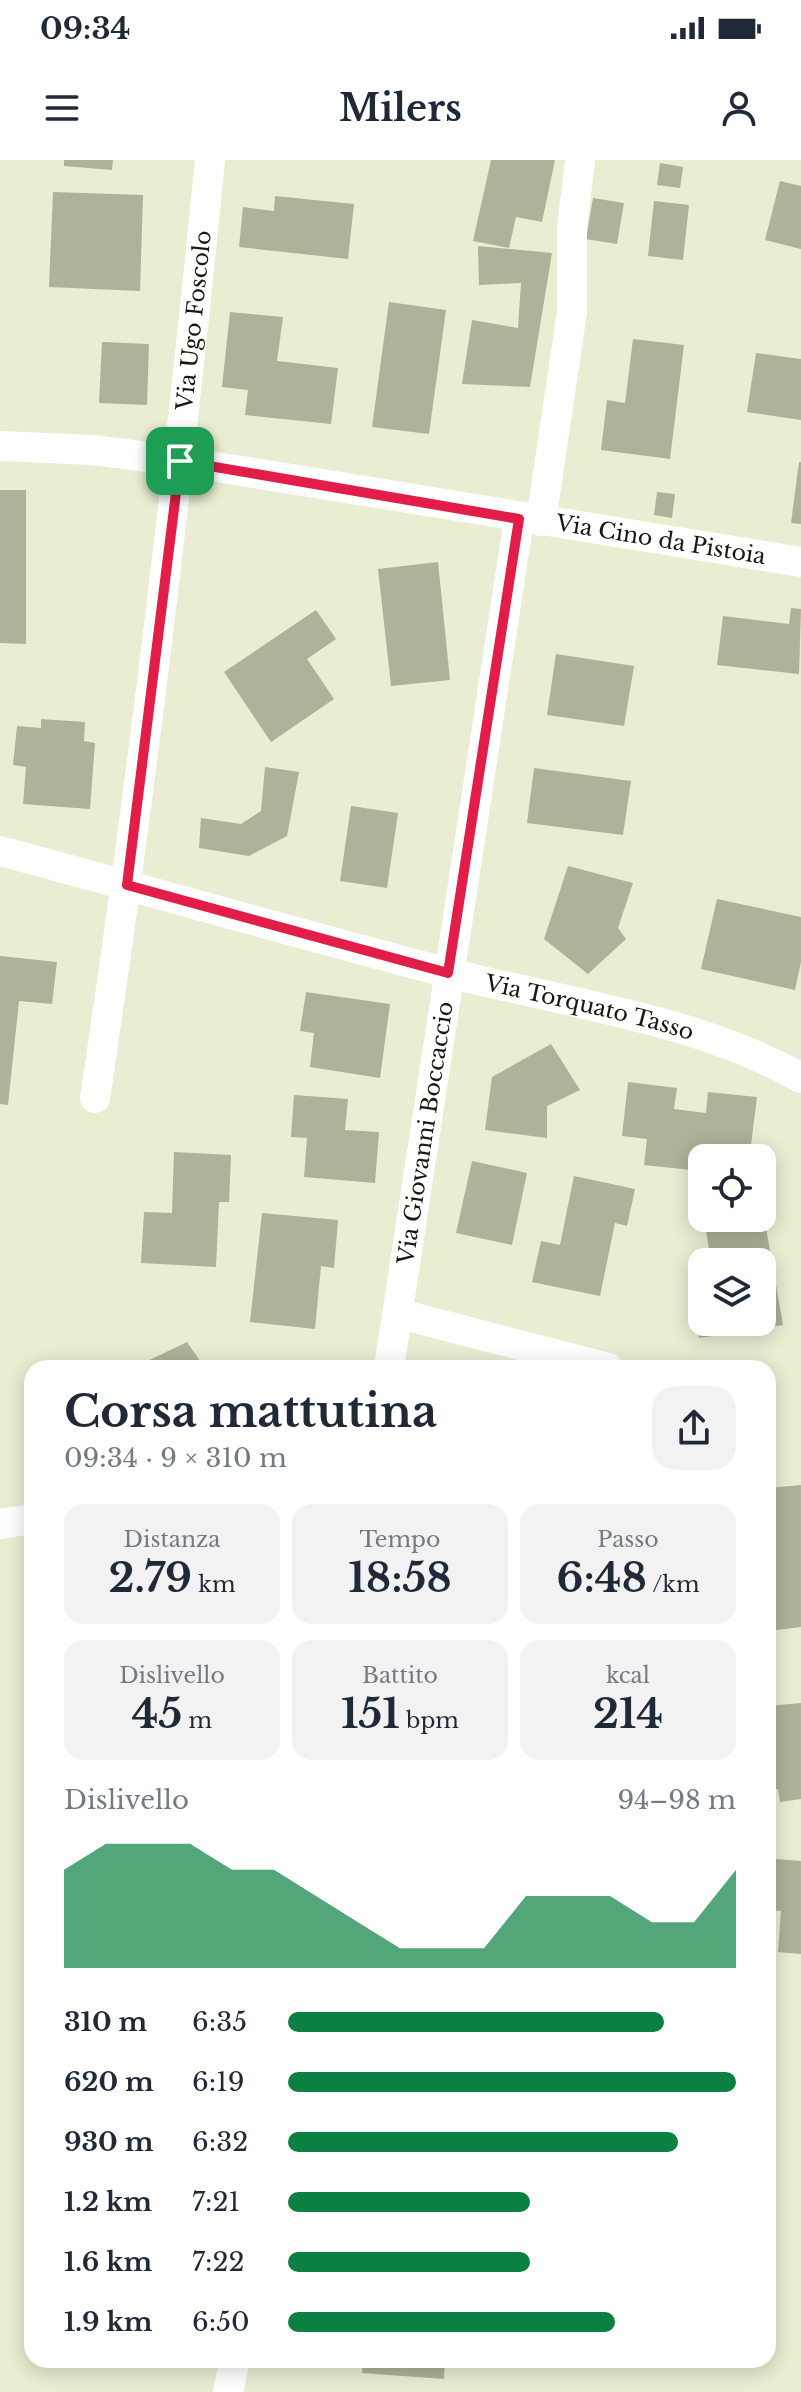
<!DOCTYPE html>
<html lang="it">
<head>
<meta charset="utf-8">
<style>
  body { margin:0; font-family:"Libre Baskerville",serif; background:#f2f2f3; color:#1f2937; height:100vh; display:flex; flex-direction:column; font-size:30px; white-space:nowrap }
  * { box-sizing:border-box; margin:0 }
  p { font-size:26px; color:#747a83 }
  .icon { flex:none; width:44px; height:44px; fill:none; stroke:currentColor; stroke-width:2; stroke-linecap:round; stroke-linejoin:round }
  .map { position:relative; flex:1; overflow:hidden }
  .drawer { position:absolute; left:24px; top:1200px; width:752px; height:1008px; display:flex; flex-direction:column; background:#fff; border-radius:24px; box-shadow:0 4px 20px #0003 }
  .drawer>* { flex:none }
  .buttons { position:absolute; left:688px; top:984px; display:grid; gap:16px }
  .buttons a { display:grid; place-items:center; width:88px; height:88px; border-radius:16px; background:#fff; box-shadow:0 4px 20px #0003; font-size:40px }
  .pin { position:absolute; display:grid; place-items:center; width:68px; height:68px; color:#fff; margin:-34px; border-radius:16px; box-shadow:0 4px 12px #0006 }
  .round { display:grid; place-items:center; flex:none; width:84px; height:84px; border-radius:24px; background:#f2f2f3 }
  .head { display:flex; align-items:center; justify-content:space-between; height:136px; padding:0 40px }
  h1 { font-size:44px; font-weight:700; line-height:60px }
  .stats { display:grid; grid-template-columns:repeat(3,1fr); gap:12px; height:136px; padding:8px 40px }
  .stats div { display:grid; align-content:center; border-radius:20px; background:#f2f2f3; text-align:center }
  .stats b { font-size:40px; font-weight:700 }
  .stats small { font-size:22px; font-weight:400 }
  .stats p { font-size:22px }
  .chart { height:224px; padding:16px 40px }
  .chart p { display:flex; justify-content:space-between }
  .chart svg { width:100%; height:144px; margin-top:8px; fill:#0b8043; opacity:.7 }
  ul { padding:0 40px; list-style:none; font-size:26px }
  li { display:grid; grid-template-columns:128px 96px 1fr; align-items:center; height:60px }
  li i { height:20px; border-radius:10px; background:#0b8043 }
  .status { display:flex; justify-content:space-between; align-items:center; height:56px; padding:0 40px; background:#fff; direction:ltr }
  .status svg { height:22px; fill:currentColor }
  header { display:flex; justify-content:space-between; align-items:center; height:104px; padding:0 40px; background:#fff; font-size:36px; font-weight:700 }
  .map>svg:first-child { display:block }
  .building { fill:#afb198 }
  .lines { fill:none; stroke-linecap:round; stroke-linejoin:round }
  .street { stroke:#fff; stroke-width:30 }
  .route-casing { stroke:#fff; stroke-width:16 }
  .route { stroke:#e11d48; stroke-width:10 }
  .labels { text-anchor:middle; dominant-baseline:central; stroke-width:6; stroke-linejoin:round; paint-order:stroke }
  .street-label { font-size:22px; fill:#17180f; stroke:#fff }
</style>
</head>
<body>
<div class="status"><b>09:34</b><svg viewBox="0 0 49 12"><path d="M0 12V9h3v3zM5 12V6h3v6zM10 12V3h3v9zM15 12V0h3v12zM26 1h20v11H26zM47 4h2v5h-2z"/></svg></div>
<header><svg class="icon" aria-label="menu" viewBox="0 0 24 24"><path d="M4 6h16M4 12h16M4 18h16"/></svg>Milers<svg class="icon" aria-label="person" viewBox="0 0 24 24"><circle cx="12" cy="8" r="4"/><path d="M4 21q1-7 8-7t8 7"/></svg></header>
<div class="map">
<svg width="801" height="2232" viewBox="0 0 801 2232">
  <rect width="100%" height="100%" fill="#eaedd2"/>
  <g class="building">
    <path d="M64 0H113L112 10 64 6Z"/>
    <path d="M491 0H555L542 62 516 57 509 88 473 81Z"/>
    <path d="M660 3 683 7 680 28 657 25Z"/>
    <path d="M780 21 801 26V89L765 80Z"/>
    <path d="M53 32 143 35 140 131 49 127Z"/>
    <path d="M275 36 354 44 348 99 239 87 243 47 274 51Z"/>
    <path d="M593 38 624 43 617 84 586 79Z"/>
    <path d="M654 41 689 45 683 100 648 96Z"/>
    <path d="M478 86 552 93 530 227 462 224 472 160 518 168 521 123 479 125Z"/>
    <path d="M389 142 446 150 429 274 372 267Z"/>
    <path d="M230 152 283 157 277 201 338 208 331 264 245 255 248 230 222 227Z"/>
    <path d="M633 179 684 185 670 299 601 290 607 240 625 243Z"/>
    <path d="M102 182 149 184 147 245 99 243Z"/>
    <path d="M756 193 801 199V260L747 252Z"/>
    <path d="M799 302H801V364L791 363Z"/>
    <path d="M0 330H26V484L0 483Z"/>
    <path d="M657 332 675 334 672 358 654 355Z"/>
    <path d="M438 402 450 520 391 526 378 409Z"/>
    <path d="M791 448 801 449 799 514 717 505 723 456 789 464Z"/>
    <path d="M316 450 336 479 307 499 334 539 271 582 224 512Z"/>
    <path d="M556 494 634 506 624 566 547 555Z"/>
    <path d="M41 559 85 562 84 581 95 583 90 649 23 644 26 607 13 605 17 566 41 568Z"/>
    <path d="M265 607 299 612 287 676 249 696 199 688 201 658 241 664 261 651Z"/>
    <path d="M534 608 631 621 623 675 527 663Z"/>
    <path d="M351 646 398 653 387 728 340 721Z"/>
    <path d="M568 706 633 723 618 768 626 779 588 814 544 779Z"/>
    <path d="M717 739 801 757V802L795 830 701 809Z"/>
    <path d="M0 796 57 802 52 844 19 841 8 945 0 944Z"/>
    <path d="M306 832 390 844 380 918 310 907 314 873 300 871Z"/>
    <path d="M551 884 580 930 547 946V978L485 970 492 917Z"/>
    <path d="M628 922 677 928 674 949 706 953 708 932 757 937 750 993 694 987 691 1010 644 1005 647 979 622 976Z"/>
    <path d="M294 935 348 939 345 970 379 972 375 1023 304 1017 307 978 291 977Z"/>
    <path d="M174 992 231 995 229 1042H219L216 1107 141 1103 144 1052 172 1053Z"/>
    <path d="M472 1001 527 1013 512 1085 456 1073Z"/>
    <path d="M574 1016 635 1029 627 1066 615 1063 600 1136 532 1122 541 1081 560 1085Z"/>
    <path d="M762 1045 783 1165 699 1178 692 1131 702 1130V1162H762V1102H711L704 1058H762Z"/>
    <path d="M262 1053 338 1060 334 1108 321 1106 315 1169 250 1162Z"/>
    <path d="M187 1182 205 1208H133Z"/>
    <path d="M801 1325V1467L768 1471V1328Z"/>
    <path d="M801 1543V1639L780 1642 778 1629 768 1630V1546Z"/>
    <path d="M776 1699 801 1701V1794L778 1792 781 1751 772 1750Z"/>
    <path d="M363 2200H445L444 2219 362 2213Z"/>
  </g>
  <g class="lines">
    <g class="street">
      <path id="s1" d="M0 286 93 290 180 301 801 402"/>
      <path d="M541 361 572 152V68L580 0"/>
      <path id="s2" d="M0 691C150 731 299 774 449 813 562 842 700 860 801 918"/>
      <path id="s3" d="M95 938C142 626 179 314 210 0"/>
      <path d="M400 1154 608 1208"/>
      <path id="s4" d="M389 1208 519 359"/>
      <path d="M0 1364 32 1359"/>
      <path d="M228 2232 235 2200"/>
    </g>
  </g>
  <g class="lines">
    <defs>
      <path id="route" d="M180 301 519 359 448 813 127 725Z"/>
    </defs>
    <use href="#route" class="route-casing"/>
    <use href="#route" class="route"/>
  </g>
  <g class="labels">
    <g class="street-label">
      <text stroke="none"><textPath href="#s3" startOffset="784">Via Ugo Foscolo</textPath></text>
      <text stroke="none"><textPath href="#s1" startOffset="668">Via Cino da Pistoia</textPath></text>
      <text stroke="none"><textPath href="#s2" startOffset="610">Via Torquato Tasso</textPath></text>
      <text stroke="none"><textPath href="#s4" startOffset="238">Via Giovanni Boccaccio</textPath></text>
    </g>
  </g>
</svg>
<div class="buttons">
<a><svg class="icon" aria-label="locate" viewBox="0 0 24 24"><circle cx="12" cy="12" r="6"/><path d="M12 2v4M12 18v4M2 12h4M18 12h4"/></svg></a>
<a><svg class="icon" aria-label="layers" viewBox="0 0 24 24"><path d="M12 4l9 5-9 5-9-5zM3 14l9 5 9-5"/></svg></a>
</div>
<div class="pin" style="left:180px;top:301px;background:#1e9e55"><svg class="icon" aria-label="arrive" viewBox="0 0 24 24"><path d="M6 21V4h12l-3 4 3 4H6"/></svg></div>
<section class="drawer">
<div class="head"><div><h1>Corsa mattutina</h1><p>09:34 · 9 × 310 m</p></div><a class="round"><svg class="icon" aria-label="share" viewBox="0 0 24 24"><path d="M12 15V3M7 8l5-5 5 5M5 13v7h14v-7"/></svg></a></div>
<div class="stats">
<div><p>Distanza</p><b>2.79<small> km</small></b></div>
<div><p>Tempo</p><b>18:58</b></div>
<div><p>Passo</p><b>6:48<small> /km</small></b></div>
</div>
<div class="stats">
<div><p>Dislivello</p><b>45<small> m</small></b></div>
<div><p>Battito</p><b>151<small> bpm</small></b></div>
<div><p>kcal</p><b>214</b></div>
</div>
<div class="chart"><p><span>Dislivello</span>94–98 m</p>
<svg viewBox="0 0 160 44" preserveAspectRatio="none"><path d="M0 44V14L10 6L20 6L30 6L40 14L50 14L60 22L70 30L80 38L90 38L100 38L110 22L120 22L130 22L140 30L150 30L160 14V44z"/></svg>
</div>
<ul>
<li><b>310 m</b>6:35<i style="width:84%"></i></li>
<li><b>620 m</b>6:19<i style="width:100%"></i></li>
<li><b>930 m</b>6:32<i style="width:87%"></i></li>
<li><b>1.2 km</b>7:21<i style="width:54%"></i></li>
<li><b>1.6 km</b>7:22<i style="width:54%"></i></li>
<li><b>1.9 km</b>6:50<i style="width:73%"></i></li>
</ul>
</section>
</div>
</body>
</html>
